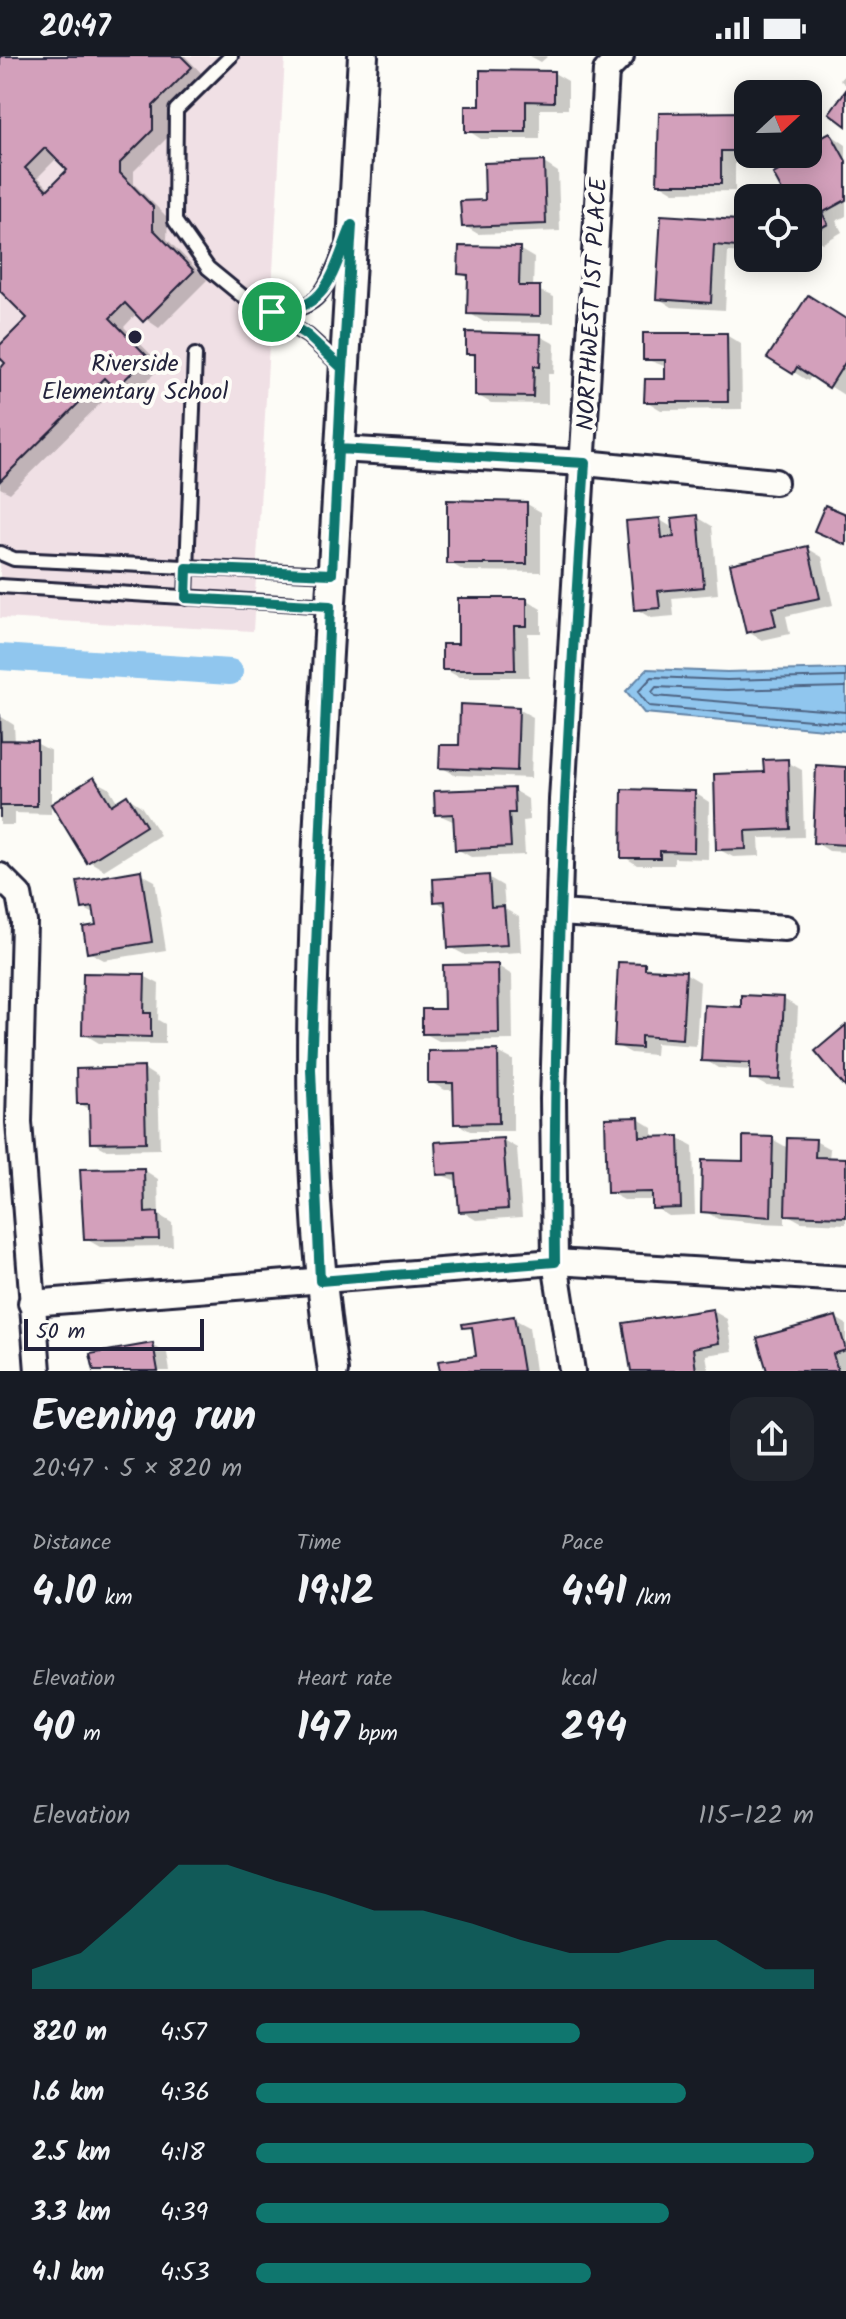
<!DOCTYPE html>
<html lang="en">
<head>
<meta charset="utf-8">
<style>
  body { margin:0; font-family:Kalam,sans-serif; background:#20242c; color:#f1f3f6; height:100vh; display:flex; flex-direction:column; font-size:30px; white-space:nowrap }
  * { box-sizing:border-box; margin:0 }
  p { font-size:26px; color:#9ea1a6 }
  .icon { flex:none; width:44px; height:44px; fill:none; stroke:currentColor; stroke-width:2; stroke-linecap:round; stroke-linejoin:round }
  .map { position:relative; height:1315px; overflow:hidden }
  .sheet { display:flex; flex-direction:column; background:#171b24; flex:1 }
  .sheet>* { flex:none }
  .needle { width:52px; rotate:68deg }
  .controls { position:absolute; left:734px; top:24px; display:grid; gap:16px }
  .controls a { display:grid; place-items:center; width:88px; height:88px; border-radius:16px; background:#171b24; box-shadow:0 4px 20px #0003; font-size:40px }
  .scale { position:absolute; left:24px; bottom:20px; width:180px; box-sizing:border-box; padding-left:8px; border:4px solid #22223b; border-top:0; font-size:22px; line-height:28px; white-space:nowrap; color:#22223b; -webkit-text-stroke:6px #fdfcf7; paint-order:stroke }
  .pin { position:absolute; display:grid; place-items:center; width:68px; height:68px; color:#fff; margin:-34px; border:4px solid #fff; border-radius:50%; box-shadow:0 2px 8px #0007 }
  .round { display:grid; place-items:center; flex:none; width:84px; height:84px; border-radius:24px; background:#20242c }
  .summary { display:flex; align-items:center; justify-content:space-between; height:136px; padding:0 32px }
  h1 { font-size:44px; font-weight:700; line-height:60px }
  .figures { display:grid; grid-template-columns:repeat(3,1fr); gap:12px; height:136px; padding:8px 32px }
  .figures div { display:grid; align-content:center }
  .figures b { font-size:40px; font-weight:700 }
  .figures small { font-size:22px; font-weight:400 }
  .figures p { font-size:22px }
  .chart { height:224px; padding:16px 32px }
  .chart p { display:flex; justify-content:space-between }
  .chart svg { width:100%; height:144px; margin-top:8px; fill:#0f766e; opacity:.7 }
  ul { padding:0 32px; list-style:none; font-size:26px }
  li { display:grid; grid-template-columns:128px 96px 1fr; align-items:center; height:60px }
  li i { height:20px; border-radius:10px; background:#0f766e }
  .status { display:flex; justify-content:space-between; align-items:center; height:56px; padding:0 40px; background:#171b24; direction:ltr }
  .status svg { height:22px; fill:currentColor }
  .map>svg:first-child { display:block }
  .built { fill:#f0e0e5 }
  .water { fill:#90c6ee; stroke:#6484a6; stroke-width:2 }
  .shadow { fill:#0003; fill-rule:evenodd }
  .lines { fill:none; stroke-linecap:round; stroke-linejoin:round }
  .shore { stroke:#4e6483; stroke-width:2 }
  .canal { stroke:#90c6ee; stroke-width:26 }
  .building { fill:#d3a0bb; stroke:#22223b; stroke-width:2; fill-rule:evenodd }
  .service-casing { stroke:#22223b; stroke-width:18 }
  .minor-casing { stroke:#22223b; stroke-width:30 }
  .tertiary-casing { stroke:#22223b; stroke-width:34 }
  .service { stroke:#fdfcf7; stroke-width:12 }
  .minor { stroke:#fdfcf7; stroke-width:24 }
  .tertiary { stroke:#fdfcf7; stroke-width:28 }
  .route-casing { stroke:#fff; stroke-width:16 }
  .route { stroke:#0f766e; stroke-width:10 }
  .poi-dot { fill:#22223b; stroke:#fdfcf7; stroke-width:3 }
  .labels { text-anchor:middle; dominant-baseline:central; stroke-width:8; stroke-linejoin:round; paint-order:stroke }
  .street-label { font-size:24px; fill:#22223b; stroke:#fdfcf7 }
  .poi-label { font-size:24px; fill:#22223b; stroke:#fdfcf7 }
</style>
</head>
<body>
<div class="status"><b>20:47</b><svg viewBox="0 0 49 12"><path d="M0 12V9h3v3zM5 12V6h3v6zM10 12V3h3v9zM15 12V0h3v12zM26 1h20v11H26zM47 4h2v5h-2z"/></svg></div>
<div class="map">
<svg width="846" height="1315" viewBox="0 0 846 1315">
  <rect width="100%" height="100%" fill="#fdfcf7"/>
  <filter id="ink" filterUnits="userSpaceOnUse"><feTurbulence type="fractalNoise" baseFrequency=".0125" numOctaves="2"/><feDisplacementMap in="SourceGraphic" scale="16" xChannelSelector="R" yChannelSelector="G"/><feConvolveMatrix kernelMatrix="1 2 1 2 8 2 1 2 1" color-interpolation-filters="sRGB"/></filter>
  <g filter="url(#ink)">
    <path class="built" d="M0 0H285L253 575 0 562Z"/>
    <path class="water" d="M647 613 727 616 846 613V675L644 657 626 635Z"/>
    <g class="shadow">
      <path d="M0 0H185L205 21 167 59V82L134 115V128L168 162 167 183 207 224 159 272 137 257 124 271 162 310 131 340 116 332 10 437 0 432V316L8 307 0 299V292L30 262 0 232ZM58 101 70 114 50 133 38 121Z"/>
      <path d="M530 0H548L541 6Z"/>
      <path d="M554 17 568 25V53H540V83H481L467 74 482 52Z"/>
      <path d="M846 17V29L840 24Z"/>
      <path d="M746 58 748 98H761V102H735V135L674 136 659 127Z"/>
      <path d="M830 78 846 89V160L836 165 842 176 823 187 808 178V142H788L814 98Z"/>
      <path d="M544 107 558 116 560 175 478 178 463 169 487 146Z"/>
      <path d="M738 166 748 172V197L728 196 725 254 672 251 658 242Z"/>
      <path d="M519 193 534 202 533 232 554 241V267L484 266 469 257 470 223 460 217Z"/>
      <path d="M846 265 844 339 812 319 808 325 770 301Z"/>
      <path d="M726 279 741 288 742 353 661 354 646 345 667 325V311L645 303Z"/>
      <path d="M540 280 555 288 554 318H548V348L491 347 477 339V302L468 297Z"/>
      <path d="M527 448 541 456V516L464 515 449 506Z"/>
      <path d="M697 461 712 470 718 538 672 542 674 560 651 562 636 553 660 464 675 473Z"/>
      <path d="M807 492 822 501 833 549 786 560 790 578 762 584 748 576Z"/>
      <path d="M526 544 541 553V577H528L529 621H459L444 613 460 590Z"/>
      <path d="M518 653 533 661 531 722 455 719 441 711 461 692Z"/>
      <path d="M0 660 14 669 15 686 36 687 51 695V758L14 757V769H0Z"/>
      <path d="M787 706 802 714 804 781 759 782 760 800 733 801 718 793 766 718Z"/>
      <path d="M846 713V796L829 795 815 786Z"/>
      <path d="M94 724 109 732 118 747 127 741 141 750 160 779 104 814 89 805Z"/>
      <path d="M513 734 528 743 529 764 523 765 525 799 471 801 457 793 455 766 437 758Z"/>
      <path d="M695 737 709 746 708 803 674 802V809H637L623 800Z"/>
      <path d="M140 817 155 825 166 894 104 904 89 896 98 870 96 859 83 852Z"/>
      <path d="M488 821 503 830 505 853 519 861 521 896 465 899 450 891 447 852 436 845Z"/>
      <path d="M644 909 656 916 685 917 700 926 696 990 656 987 655 999 631 997 616 989Z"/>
      <path d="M498 910 512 919 513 984 439 985 424 977Z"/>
      <path d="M144 920 159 928 158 964 165 968V988L99 987 84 978Z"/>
      <path d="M783 943 798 951 794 1032 766 1030 752 1022V1014L718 1012 704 1003 742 953Z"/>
      <path d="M498 996 513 1004V1075H470L456 1067 455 1034H445L430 1026Z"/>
      <path d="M144 1013 158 1022 160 1093 107 1094 92 1086 91 1054 79 1047Z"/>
      <path d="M638 1063 653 1072V1082H679L693 1090 695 1159 669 1160 654 1151V1144H624L609 1136Z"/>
      <path d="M772 1083 788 1092 815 1085 830 1093 829 1103 846 1104V1168L801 1166 785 1157V1168L758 1167 718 1163 703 1154 745 1107Z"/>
      <path d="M503 1084 517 1092 522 1161 476 1164 461 1155 459 1126 439 1118Z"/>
      <path d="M144 1114 158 1123 159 1159 172 1167 173 1190 100 1191 86 1183Z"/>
      <path d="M713 1255 727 1263 733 1295 706 1299 709 1315H633Z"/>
      <path d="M836 1262 846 1268V1315H769Z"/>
      <path d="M514 1263 529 1271 535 1315H442L478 1301Z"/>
      <path d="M152 1289 167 1297 170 1315H96Z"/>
    </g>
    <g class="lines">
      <g class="shore">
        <path d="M846 621 727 624 652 621 638 636 649 650 846 667"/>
        <path d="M846 631 727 634 656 631 652 636 655 640 846 656"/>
      </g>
      <path class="canal" d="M0 601 230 616"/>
    </g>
    <g class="building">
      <path d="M0 0H181L192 11 153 50V74L120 107V117L153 151V173L194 215 143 266 125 247 110 262 148 301 115 333 104 322 0 425V313L5 307 0 302V289L27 262 0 235ZM45 92 67 114 47 134 25 112Z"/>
      <path d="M480 14 554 15V46L526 45V76H465V50H480Z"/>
      <path d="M846 34V70L829 57Z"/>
      <path d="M747 56V95H721V128H657L659 57Z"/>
      <path d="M830 76 846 105V144L822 157 828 168 808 179V142H786L773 118 811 97 808 88Z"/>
      <path d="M544 105 546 168 462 171 460 145 485 144 484 107Z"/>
      <path d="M661 159 738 164 737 191 714 189 711 247 656 243Z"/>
      <path d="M459 190 520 191 519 230H540V260L467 258 468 219 458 218Z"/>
      <path d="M808 239 846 263V305L829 332 797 311 793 318 767 302Z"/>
      <path d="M466 276 541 278 540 311 534 310 533 341 475 340V298H466Z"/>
      <path d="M643 277H727L728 346H644L645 323H665V304H643Z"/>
      <path d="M447 444 527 446V508H447Z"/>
      <path d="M825 449 846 458V489L814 475Z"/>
      <path d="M698 459 704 531 658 535 660 552 634 554 626 465 660 462 662 482 674 481 672 462Z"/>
      <path d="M808 490 820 542 772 552 776 570 746 577 730 508Z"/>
      <path d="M458 542H527V570H514L515 614H442V588H458Z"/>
      <path d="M460 648 519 651 517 715 439 712 440 689H459Z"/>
      <path d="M0 658 1 684 37 685V750H0V762Z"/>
      <path d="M788 703 790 773 745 775 746 793 716 794 714 718 764 716 763 704Z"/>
      <path d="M816 709 846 711V789L813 787Z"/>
      <path d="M94 721 111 749 127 739 146 770 87 807 51 748Z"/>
      <path d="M514 732 515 757H509L511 791 455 794 453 758 435 759 434 735Z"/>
      <path d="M622 733 695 735 694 796 660 795V802H621Z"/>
      <path d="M141 814 152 886 87 897 83 871 96 869 93 851 82 853 77 825Z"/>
      <path d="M489 819 491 851 504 850 507 889 448 892 445 845 434 846 433 823Z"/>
      <path d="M618 906 645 907V913L686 915 682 983 641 980V992L614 990Z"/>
      <path d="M498 908 499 977 422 978V953H444L443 909Z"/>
      <path d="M83 917 145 918 144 957H151V981L82 979Z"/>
      <path d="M741 939 784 941 780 1024 750 1023V1007L701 1005 704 949 741 951Z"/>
      <path d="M846 969V1032L815 995Z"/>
      <path d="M498 994 499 1067 454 1068 453 1027H428V995Z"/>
      <path d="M144 1011 146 1086 90 1087 89 1048H77L76 1013Z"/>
      <path d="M639 1061 640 1081 679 1080 681 1152 652 1153V1136L607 1137 605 1062Z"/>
      <path d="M743 1080 773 1081 771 1161 701 1156 702 1104 743 1105Z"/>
      <path d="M503 1082 508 1153 459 1156 456 1118 437 1119 435 1086Z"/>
      <path d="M787 1082 816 1083 815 1101 846 1102V1161L785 1159Z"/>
      <path d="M144 1112 145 1157 158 1156 159 1183 84 1184 80 1113Z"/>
      <path d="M713 1253 719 1287 693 1292 696 1315H631L623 1267Z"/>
      <path d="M514 1260 523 1315H440L438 1305 476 1300 472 1271 463 1272 462 1268Z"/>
      <path d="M836 1260 846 1294 833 1298 838 1315H767L757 1282Z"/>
      <path d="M153 1287 158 1315H94L90 1298Z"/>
    </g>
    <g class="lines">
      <defs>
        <g id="service">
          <path d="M231 0 176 54 175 165 208 212 241 239 308 280 342 311"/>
          <path d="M272 256C321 255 325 233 342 193"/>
          <path d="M0 497 14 503 332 518"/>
          <path d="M0 530 330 550"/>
          <path d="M186 542 195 299"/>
        </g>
        <g id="minor">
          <path d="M338 393 585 407 775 426"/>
          <path d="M0 820 19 839 24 866 19 1066 38 1315"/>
          <path d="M560 857 785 872"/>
          <path d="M31 1247 555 1206 846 1223"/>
          <path d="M572 1315 555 1206 553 1043 562 744 606 15 621 0"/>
        </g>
        <path id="tertiary" d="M333 1315C300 1094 313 871 325 648 337 432 349 216 363 0"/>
      </defs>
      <use href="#service" class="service-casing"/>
      <use href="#minor" class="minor-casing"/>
      <use href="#tertiary" class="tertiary-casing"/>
      <use href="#service" class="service"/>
      <use href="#minor" class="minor"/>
      <use href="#tertiary" class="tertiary"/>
    </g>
  </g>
  <g class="lines" filter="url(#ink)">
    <defs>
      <path id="route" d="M272 256 308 280 342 312 332 518 187 512 186 542 330 550 311 1013 320 1225 555 1206C552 939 567 673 585 407L338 393 352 169C332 215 330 255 272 256"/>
    </defs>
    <use href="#route" class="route-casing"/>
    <use href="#route" class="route"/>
  </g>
  <circle class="poi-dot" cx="135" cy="281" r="8"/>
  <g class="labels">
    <g class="street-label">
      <text transform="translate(593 248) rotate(-87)">NORTHWEST 1ST PLACE</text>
    </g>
    <g class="poi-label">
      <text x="135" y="308">Riverside<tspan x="135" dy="28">Elementary School</tspan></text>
    </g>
  </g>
</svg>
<div class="controls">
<a><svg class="needle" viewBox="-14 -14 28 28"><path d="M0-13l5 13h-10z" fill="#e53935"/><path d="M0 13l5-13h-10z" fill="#9ea1a6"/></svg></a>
<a><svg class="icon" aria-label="locate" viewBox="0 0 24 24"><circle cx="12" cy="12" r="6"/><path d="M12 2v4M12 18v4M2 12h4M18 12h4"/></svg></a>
</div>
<div class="scale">50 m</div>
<div class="pin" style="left:272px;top:256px;background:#1e9e55"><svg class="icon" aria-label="arrive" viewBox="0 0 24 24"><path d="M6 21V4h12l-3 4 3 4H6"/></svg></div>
</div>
<section class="sheet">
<div class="summary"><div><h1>Evening run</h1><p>20:47 · 5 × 820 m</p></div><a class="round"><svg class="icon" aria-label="share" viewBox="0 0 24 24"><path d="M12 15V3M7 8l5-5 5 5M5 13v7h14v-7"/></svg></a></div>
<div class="figures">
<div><p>Distance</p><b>4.10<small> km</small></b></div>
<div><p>Time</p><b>19:12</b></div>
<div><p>Pace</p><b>4:41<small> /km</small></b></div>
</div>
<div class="figures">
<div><p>Elevation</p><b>40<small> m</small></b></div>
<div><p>Heart rate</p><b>147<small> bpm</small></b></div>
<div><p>kcal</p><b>294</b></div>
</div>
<div class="chart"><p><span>Elevation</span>115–122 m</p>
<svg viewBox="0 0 160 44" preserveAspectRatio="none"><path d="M0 44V38L10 33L20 20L30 6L40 6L50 11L60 15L70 20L80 20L90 24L100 29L110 33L120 33L130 29L140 29L150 38L160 38V44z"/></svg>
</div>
<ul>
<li><b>820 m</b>4:57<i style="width:58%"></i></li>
<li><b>1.6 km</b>4:36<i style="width:77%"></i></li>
<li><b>2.5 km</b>4:18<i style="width:100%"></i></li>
<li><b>3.3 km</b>4:39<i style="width:74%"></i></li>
<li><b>4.1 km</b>4:53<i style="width:60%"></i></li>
</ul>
</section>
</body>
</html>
